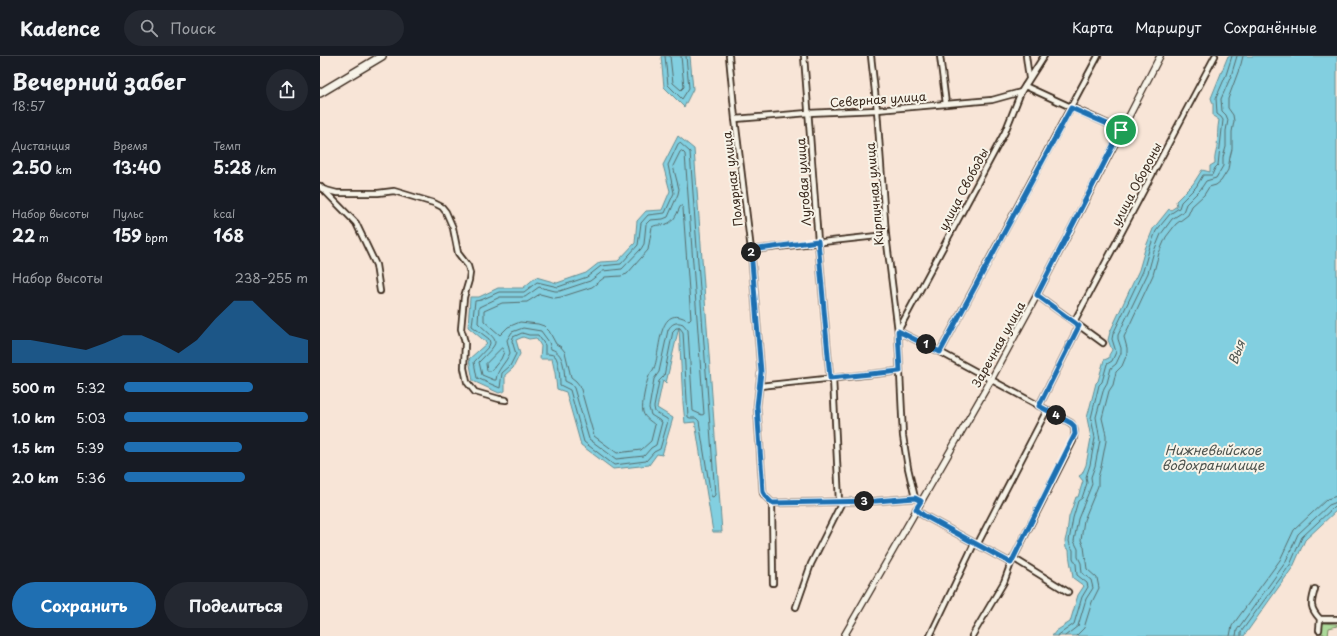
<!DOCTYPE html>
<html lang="ru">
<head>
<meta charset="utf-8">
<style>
  body { margin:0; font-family:"Playpen Sans",sans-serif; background:#242831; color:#f1f3f6; height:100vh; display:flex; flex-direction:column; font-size:15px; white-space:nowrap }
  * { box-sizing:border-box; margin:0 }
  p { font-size:13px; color:#9ea1a6 }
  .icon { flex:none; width:22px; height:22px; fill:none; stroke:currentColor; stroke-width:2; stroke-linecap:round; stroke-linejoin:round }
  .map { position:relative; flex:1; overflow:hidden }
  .panel { display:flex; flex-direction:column; background:#171b24; width:320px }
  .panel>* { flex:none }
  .pin { position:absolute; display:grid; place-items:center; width:34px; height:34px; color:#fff; margin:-17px; border:2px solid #fff; border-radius:50%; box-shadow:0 1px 4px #0007 }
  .km { position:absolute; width:20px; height:20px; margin:-10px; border-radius:50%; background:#222; color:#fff; font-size:11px; line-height:20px; text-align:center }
  .round { display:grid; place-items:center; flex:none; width:42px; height:42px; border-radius:21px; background:#242831 }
  .head { display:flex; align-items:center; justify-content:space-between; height:68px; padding:0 12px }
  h1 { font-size:22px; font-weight:700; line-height:30px }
  .metrics { display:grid; grid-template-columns:repeat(3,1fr); gap:6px; height:68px; padding:4px 12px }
  .metrics div { display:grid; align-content:center }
  .metrics b { font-size:17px; font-weight:700 }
  .metrics small { font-size:11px; font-weight:400 }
  .metrics p { font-size:11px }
  .chart { height:112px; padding:8px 12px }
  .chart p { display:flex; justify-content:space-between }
  .chart svg { width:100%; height:72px; margin-top:4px; fill:#1f6fb2; opacity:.7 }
  .cta { display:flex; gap:8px; margin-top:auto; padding:8px 12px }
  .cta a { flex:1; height:46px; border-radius:24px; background:#1f6fb2; color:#fff; font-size:16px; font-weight:700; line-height:46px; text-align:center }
  .cta a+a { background:#242831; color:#f1f3f6 }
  ul { padding:0 12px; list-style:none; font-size:13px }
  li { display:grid; grid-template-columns:64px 48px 1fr; align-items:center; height:30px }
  li i { height:10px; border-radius:5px; background:#1f6fb2 }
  header { display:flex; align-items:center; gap:24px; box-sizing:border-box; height:56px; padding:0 20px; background:#171b24; border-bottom:1px solid #363941 }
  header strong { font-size:19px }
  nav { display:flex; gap:22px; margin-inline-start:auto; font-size:14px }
  .search { width:280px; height:36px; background:#242831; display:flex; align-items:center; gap:10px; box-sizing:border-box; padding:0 14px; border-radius:22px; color:#9ea1a6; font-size:15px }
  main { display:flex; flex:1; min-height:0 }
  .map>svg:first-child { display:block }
  .green { fill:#abd999; stroke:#73825c }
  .water { fill:#82cfe0; stroke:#668d92 }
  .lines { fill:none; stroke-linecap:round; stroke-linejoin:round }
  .shore { stroke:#576c6c; stroke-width:1 }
  .minor-casing { stroke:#3b2a1e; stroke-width:8 }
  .tertiary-casing { stroke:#3b2a1e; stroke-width:8 }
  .primary-casing { stroke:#3b2a1e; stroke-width:10 }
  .minor { stroke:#f7f3e8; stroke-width:4.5 }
  .tertiary { stroke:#f7f3e8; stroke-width:5.5 }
  .primary { stroke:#f7f3e8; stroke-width:7 }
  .route-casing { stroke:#fff; stroke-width:8 }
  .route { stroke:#1f6fb2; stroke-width:5 }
  .labels { text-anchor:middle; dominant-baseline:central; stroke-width:4; stroke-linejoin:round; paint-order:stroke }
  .street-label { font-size:12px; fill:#3b2a1e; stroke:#f7f3e8 }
  .water-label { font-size:13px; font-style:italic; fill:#4d534e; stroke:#f7f3e8 }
</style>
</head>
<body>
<header>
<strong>Kadence</strong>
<div class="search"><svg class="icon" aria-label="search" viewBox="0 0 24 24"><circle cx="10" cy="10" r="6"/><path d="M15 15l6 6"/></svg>Поиск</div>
<nav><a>Карта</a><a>Маршрут</a><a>Сохранённые</a></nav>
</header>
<main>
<section class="panel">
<div class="head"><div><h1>Вечерний забег</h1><p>18:57</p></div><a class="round"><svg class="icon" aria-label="share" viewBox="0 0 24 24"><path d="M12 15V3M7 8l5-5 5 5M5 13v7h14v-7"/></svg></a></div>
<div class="metrics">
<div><p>Дистанция</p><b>2.50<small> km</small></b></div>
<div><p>Время</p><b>13:40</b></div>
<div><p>Темп</p><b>5:28<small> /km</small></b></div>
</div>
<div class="metrics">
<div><p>Набор высоты</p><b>22<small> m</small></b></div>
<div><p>Пульс</p><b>159<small> bpm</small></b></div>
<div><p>kcal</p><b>168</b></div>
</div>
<div class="chart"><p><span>Набор высоты</span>238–255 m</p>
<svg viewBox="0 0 160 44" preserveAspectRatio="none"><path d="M0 44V30L10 30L20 32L30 34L40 36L50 32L60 27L70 27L80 32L90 38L100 30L110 17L120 6L130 6L140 17L150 27L160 30V44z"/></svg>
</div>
<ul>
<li><b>500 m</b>5:32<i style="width:70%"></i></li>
<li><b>1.0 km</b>5:03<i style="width:100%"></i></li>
<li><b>1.5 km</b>5:39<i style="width:64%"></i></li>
<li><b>2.0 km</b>5:36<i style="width:66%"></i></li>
</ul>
<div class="cta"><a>Сохранить</a><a>Поделиться</a></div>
</section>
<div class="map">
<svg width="1017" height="580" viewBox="0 0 1017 580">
  <rect width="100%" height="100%" fill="#f8e5d7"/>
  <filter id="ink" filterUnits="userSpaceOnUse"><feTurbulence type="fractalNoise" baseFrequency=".025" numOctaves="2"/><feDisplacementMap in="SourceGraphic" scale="8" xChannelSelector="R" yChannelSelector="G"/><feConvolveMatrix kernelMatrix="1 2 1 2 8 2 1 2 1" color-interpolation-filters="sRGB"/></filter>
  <g filter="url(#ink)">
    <path class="green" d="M1001 567 1017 568V570L1009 572 1008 580H1004V578L1000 577Z"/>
    <g class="water">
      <path d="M341 0H370L373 33 364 51 344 31Z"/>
      <path d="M908 0H1017V454L985 484 973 511 924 580H732L736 575 750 566 758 539 764 530 753 522C752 512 749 504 749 494L746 492 745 485 747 477 749 461 756 441H758L763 425 759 420 762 418 766 409 771 382 767 362 776 327 778 325 784 304 789 302V299L792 294 788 284 790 276 819 214 825 193 833 173 849 153 851 154 857 150 856 145 873 128 882 114 890 116V110L895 107C894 101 896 97 897 91 898 82 897 73 899 64L893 60V48L891 42Z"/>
      <path d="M358 80 374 93 402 476H393L375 366 365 367 363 347 359 271 346 327 343 324 337 352 353 362 342 399 337 398 329 409 293 413 261 389 246 336 237 333 235 317 232 303H220L221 290 216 282 209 283 203 281 196 284 200 298 193 312 185 319V335L179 337 153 325 149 303 167 287 148 271 150 241H159L178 232H203L216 221 237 227 266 217 280 206 298 205 315 187 317 165 326 155 342 154 350 135 343 109Z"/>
    </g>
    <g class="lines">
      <g class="shore">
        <path d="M345 0 348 29 362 43 369 32 366 0"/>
        <path d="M350 0 353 27 361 34 364 31 361 0"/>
        <path d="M360 87 370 96 395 439 393 441 391 440 379 365 376 362H370L368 361 363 276 360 272H356L353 275 344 320 339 325 334 351 335 356 347 363 348 365 340 393 334 396 326 405 294 409 264 386 250 334 240 329C240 323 239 304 235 300 232 298 228 298 225 298V289L218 279H209L202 277 193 281 192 285 196 298 190 310 182 317 180 332 157 322 154 306 169 290 170 287 169 283 152 270 155 245 161 244 179 236H204L217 226 238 231 267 221 281 210 301 208 318 189 321 167 328 159 345 157 354 137 348 109 358 88Z"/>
        <path d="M362 95 365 98 384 358 382 359 373 355 368 274 363 268C356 265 351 268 348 274L339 316 334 323 329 352 331 359 342 366 336 389 331 392 324 400 296 403 269 383 254 332 251 328 245 325C244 312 244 297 231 293L229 286 221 275 203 272 192 276 187 284 190 297C186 307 177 313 176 324H174L162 319 159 306C181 283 180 288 158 267L159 251 180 241H205L219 231 235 235H240L270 225 283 215 302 213 321 193 324 188 326 168 330 164 343 163 348 161 358 138 359 133 353 110 360 96Z"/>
        <path d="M362 150 363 152 371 263 369 265C337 245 341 296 334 312 333 315 330 317 329 320 326 327 321 349 323 356 325 363 331 365 335 369L331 385 321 394 297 397 274 380 260 330 256 325 251 321 245 296 241 291 236 288 229 275 224 270 218 268 200 266 188 271 180 279 164 265V255L182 247 207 246 220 238 235 242 241 241 272 231 285 221 301 220 307 218 328 194 332 171C335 169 338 169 342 169 353 168 356 160 360 151Z"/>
        <path d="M182 292 184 296 181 303 171 315H167L166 308Z"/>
        <path d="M737 580 754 568 762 541 768 531 767 527 757 519 756 508 753 502V494L750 489 749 485 753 462 758 445 762 442 767 427 766 421 770 409 775 382 771 362 779 329 782 326 787 308 792 305 796 296 792 283 793 278 823 215 829 194 836 175 850 158 859 152 861 146 876 131 883 119H892L895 112 898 109 903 64 901 61 897 58 896 42 906 19 912 0"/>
        <path d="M745 580 758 570 766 543 773 532 771 524 762 517 761 507 758 501V493L754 485 758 463 772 428 771 421 775 410 780 384 776 361 784 332 787 327 791 312 796 308 801 297V292L798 283V279L828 217 834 195 841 178 852 163 863 156 866 148 880 134 886 125 896 122 903 110V101L906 91V75L908 64 906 59 902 55 901 43 911 20 917 0"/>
        <path d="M756 580 764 572 772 546 779 532 777 522 767 513 764 491 761 484 764 464 778 430V421L781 411 786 385V379L782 362 789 335 793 329 796 316 802 310 807 298V292L804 281 833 219 839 197 846 181 856 168 868 159 872 150 884 139 889 131 896 129 901 125 908 114 910 101 912 93V76L914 65 913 59 908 52V43L921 8 923 0"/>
        <path d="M910 580 912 570 960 504 974 474 1007 443 1017 440"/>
        <path d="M916 580 917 574 965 507 978 478 1009 449 1017 446"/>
        <path d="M921 580V576L970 509 982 481 1013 452 1017 451"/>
      </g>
      <defs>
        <g id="minor">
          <path d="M409 0 415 63 431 194 441 316 437 350 443 437 446 441 452 447 453 527"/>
          <path d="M484 0 498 185 510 322"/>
          <path d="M551 0 557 54 566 179 578 275 583 380 588 412 595 442 601 445"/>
          <path d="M620 0 626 48"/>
          <path d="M706 0 709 22"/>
          <path d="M705 30 801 74"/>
          <path d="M415 63 488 57 557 54 672 44 701 36"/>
          <path d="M0 130 36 167 56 209 60 235"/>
          <path d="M2 133 17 137H58L74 135 114 147 122 151 126 156 133 172 138 197 148 210 150 217 149 224 144 241 141 273 143 279 145 287 144 312 147 326 155 336 179 343 186 344"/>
          <path d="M431 194 566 179"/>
          <path d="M717 239 783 287"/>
          <path d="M754 266 895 0"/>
          <path d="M620 296 778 0"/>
          <path d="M513 322 519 446"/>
          <path d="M440 330 580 315"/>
          <path d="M719 350 759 270"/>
          <path d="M452 447 556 445 595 442"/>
          <path d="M596 453 603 459 691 507"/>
          <path d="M657 489 727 354"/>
          <path d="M693 502 748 536"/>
          <path d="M995 533C991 547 989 551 1000 563L999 574"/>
          <path d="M476 551 491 508 522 446"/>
          <path d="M1000 563H1017"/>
          <path d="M610 580 654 488"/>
          <path d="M652 580 684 526 691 507 753 385C755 378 756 373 751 367L620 296 578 275 685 76 701 36 724 0"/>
        </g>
        <path id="tertiary" d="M524 580 671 324 717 239 840 0"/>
        <path id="primary" d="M0 37 62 0"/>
      </defs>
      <use href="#minor" class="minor-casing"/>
      <use href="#tertiary" class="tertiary-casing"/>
      <use href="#primary" class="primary-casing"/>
      <use href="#minor" class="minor"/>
      <use href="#tertiary" class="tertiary"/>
      <use href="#primary" class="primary"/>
    </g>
  </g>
  <g class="lines" filter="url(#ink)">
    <defs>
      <path id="route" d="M751 52 801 74 717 239 759 270 719 350 751 367 754 370 755 378 691 507 603 459 596 453 601 445 595 442 556 445 452 447 446 441 443 436 437 350 441 316 431 194 498 185 510 322 580 315 578 275 620 296Z"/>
    </defs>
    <use href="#route" class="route-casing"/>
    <use href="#route" class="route"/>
  </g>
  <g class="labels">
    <g class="street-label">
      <text transform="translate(558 43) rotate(-4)">Северная улица</text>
      <text transform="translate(412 123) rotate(-97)">Полярная улица</text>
      <text transform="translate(483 126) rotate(-94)">Луговая улица</text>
      <text transform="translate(816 128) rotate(-62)">улица Обороны</text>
      <text transform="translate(643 133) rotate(-62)">улица Свободы</text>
      <text transform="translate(554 138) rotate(-95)">Кирпичная улица</text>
      <text transform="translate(678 288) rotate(-61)">Заречная улица</text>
    </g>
    <g class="water-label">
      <text transform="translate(916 296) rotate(-70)">Выя</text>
      <text x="893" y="393">Нижневыйское<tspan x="893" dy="15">водохранилище</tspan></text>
    </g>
  </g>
</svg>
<div class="pin" style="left:801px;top:74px;background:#1e9e55"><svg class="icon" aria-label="arrive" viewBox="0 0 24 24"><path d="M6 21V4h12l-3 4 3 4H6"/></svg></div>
<b class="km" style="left:606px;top:288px">1</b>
<b class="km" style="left:431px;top:196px">2</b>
<b class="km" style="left:544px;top:445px">3</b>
<b class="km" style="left:736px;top:359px">4</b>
</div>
</main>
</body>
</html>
